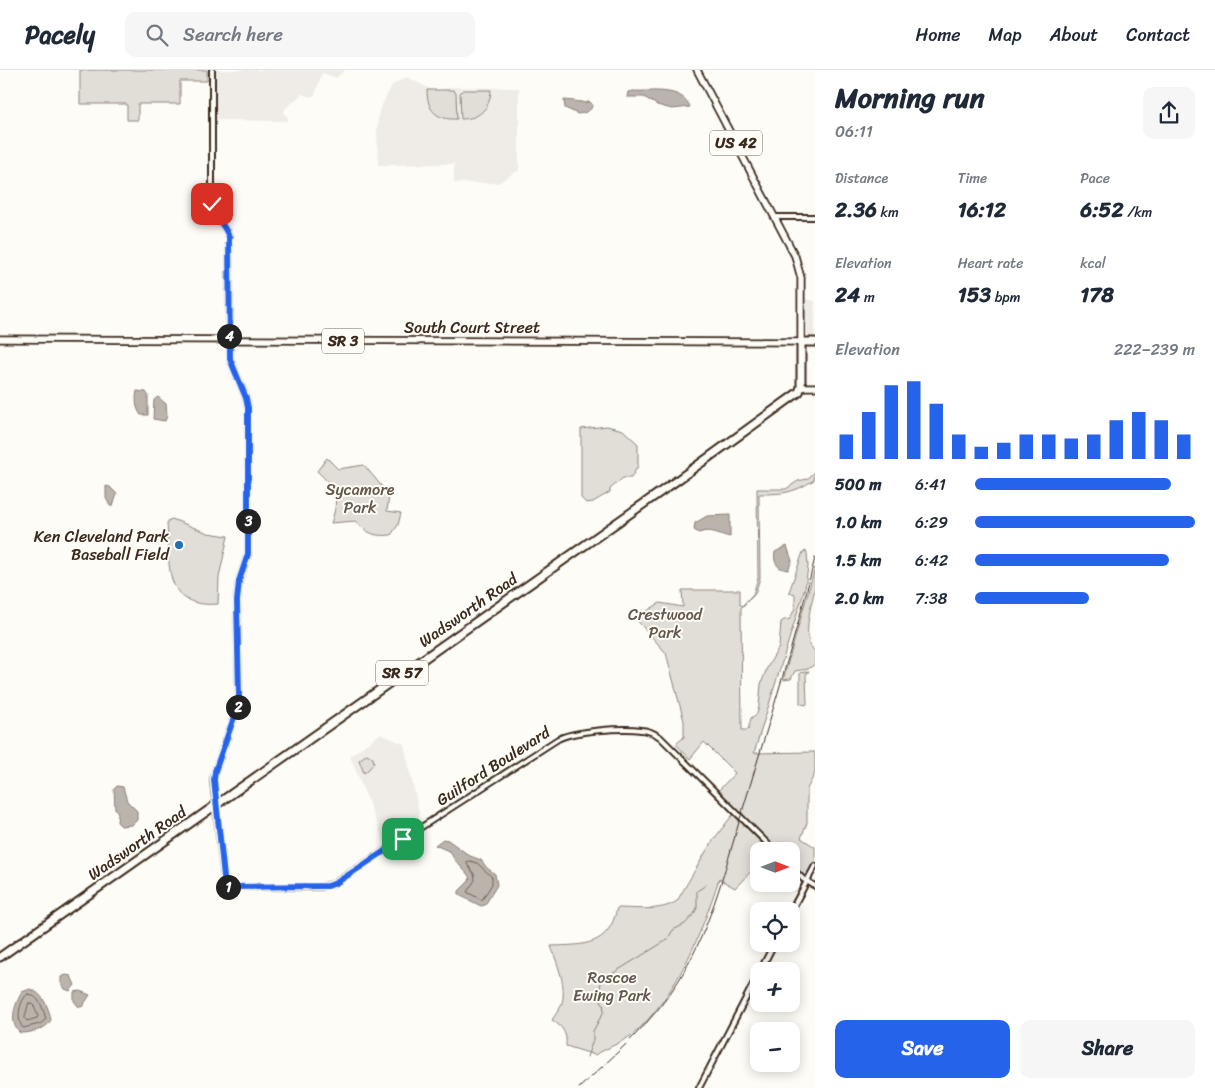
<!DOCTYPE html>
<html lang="en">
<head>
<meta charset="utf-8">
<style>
  body { margin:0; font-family:Sriracha,sans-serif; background:#f6f6f7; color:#1f2937; height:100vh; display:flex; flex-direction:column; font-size:19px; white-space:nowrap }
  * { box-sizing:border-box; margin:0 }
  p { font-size:16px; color:#747a83 }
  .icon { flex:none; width:28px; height:28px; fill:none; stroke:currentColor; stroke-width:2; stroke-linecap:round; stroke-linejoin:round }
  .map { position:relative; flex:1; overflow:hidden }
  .sheet { display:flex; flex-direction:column; background:#fff; width:400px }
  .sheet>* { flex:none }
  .needle { width:32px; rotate:90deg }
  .fabs { position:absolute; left:750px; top:772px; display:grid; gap:10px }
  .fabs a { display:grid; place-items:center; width:50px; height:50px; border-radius:10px; background:#fff; box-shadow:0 2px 12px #0003; font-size:25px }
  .pin { position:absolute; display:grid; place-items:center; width:42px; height:42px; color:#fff; margin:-21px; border-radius:10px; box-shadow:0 2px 8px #0006 }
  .km { position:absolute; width:25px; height:25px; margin:-12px; border-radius:50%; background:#222; color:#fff; font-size:14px; line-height:25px; text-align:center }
  .round { display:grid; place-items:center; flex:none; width:52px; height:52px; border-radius:10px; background:#f6f6f7 }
  .overview { display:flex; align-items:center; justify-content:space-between; height:85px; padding:0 20px }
  h1 { font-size:28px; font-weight:700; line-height:38px }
  .figures { display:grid; grid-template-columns:repeat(3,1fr); gap:8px; height:85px; padding:5px 20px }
  .figures div { display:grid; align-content:center }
  .figures b { font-size:21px; font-weight:700 }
  .figures small { font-size:14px; font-weight:400 }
  .figures p { font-size:14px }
  .chart { height:140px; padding:10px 20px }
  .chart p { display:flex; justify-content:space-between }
  .chart svg { width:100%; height:90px; margin-top:5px; stroke:#2563eb; stroke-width:6 }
  .button { display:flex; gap:10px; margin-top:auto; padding:10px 20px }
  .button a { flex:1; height:58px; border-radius:10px; background:#2563eb; color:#fff; font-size:20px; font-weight:700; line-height:58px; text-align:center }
  .button a+a { background:#f6f6f7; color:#1f2937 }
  ul { padding:0 20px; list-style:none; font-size:16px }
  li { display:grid; grid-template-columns:80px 60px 1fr; align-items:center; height:38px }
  li i { height:12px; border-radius:6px; background:#2563eb }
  header { display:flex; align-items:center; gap:30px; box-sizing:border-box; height:70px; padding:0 25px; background:#fff; border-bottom:1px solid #e0e1e3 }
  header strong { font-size:24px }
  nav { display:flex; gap:28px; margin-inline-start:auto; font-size:18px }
  .search { width:350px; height:45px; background:#f6f6f7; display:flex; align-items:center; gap:12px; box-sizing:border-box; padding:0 18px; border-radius:10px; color:#747a83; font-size:19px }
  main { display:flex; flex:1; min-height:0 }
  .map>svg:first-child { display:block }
  .built { fill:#efece7 }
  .green { fill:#e1ded7; stroke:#8e847a }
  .water { fill:#bbb4ad; stroke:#887d74 }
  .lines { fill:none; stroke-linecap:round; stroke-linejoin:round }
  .shore { stroke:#6e6157; stroke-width:1 }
  .stream { stroke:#887d74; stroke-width:1 }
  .minor-casing { stroke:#3b2a1e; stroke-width:8 }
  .major-casing { stroke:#3b2a1e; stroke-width:9 }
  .highway-casing { stroke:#3b2a1e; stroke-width:11 }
  .minor { stroke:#fdfcf7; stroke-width:4 }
  .major { stroke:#fdfcf7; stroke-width:5.5 }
  .highway { stroke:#fdfcf7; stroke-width:7 }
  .rail { stroke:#3b2a1e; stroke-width:1 }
  .route-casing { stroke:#fff; stroke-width:10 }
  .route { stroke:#2563eb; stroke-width:6 }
  .poi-dot { fill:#1f6fb2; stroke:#fdfcf7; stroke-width:2 }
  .labels { text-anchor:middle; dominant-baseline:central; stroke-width:4; stroke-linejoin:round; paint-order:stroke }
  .shield { fill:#fdfcf7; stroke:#75695f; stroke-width:1 }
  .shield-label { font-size:15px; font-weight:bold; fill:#3b2a1e }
  .street-label { font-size:16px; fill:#3b2a1e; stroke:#fdfcf7 }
  .park-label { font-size:16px; fill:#64574c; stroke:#fdfcf7 }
  .poi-label { font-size:16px; fill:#3b2a1e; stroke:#fdfcf7; text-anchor:end }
</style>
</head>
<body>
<header>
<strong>Pacely</strong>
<div class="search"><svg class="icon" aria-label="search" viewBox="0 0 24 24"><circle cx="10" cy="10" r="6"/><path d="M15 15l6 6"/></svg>Search here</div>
<nav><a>Home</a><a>Map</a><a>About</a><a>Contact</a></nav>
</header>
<main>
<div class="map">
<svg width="815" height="1018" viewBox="0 0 815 1018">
  <rect width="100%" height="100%" fill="#fdfcf7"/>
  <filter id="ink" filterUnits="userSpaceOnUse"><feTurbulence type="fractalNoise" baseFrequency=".02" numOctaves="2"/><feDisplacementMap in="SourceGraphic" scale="10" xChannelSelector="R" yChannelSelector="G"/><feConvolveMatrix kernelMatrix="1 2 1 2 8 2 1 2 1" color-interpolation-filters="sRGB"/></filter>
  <g filter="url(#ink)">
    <g class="built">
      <path d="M214 0H345L336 8 322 3 315 25 311 27 302 24 285 39 284 42 288 48V51L214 50Z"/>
      <path d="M407 7 434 21 454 17 519 18V100L498 113H454V94L378 95 377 60 379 41 392 15Z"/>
      <path d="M805 229 815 231V268H806L804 265Z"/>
      <path d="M380 664 404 674 420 747 385 774 350 686Z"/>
    </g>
    <g class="green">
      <path d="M80 0H207V11H180V34H138V50H127V34H80Z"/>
      <path d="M427 20H453L456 23 457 49C436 50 427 40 427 20Z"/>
      <path d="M463 20H491C490 39 479 49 461 49L460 23Z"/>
      <path d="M607 356 623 360 638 374V396L631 408H623L610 419V422L593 432 586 433 581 428V359Z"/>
      <path d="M327 388 338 399 364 395 389 425 387 441 401 443 398 455 391 465C373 467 368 463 355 451L331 453C340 427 336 419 317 401Z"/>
      <path d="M815 402 814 410C793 423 784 424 759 424L760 508 755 524 741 538 742 660H748L751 648 757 644 759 637 761 614 767 598 779 577 781 552 784 550 790 549 795 538V524L789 522 803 482 806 481 807 483 808 497 805 518 754 683 815 682V703L807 719V753L801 768 815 777V794L806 811 791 796V781H776L718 721 735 703 704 672 690 689 676 674 684 667V651L666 583 635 548 660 533 683 537 682 520H740V534L742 536 753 524 758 508 757 419H786L798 411 807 409Z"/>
      <path d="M172 449 208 463 228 466 219 507 218 534C161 539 170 492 167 453L169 450Z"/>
      <path d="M815 498C815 504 815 511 815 517 812 534 800 570 815 581V594L808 599 795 601 791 609 783 610Z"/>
      <path d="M809 601 806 605 807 634 805 635 800 633V603Z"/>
      <path d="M367 684 373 688 374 693 367 701 364 703 359 690Z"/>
      <path d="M734 743 771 780 770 781H759V793L735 818 719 809C701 864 680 919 638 960 628 970 607 978 595 985L566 976C567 963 563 957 552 950 555 945 559 940 561 936 568 917 557 894 551 876 585 875 609 876 617 838 636 838 661 842 677 831L711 773Z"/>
    </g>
    <g class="water">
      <path d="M633 21C651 22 682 16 690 37L672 39 657 35 644 27H627L628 22Z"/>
      <path d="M564 30C566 30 584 32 586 33L589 31 592 34C593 41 584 43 578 44L565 38Z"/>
      <path d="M137 321 146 322 148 325V345H141C136 339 135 329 137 321Z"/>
      <path d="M158 327 166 334 167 346 165 351 153 349 154 330Z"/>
      <path d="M106 416 110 417 117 424 113 436H110L106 428Z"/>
      <path d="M730 445V467C720 465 711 458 699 463L694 460 695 453 707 446Z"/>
      <path d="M787 476 792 491 788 500C777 499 773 492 775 482Z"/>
      <path d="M117 716 123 717 127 731 137 741V750L132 755 121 756 117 752 118 743 115 738 114 719Z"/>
      <path d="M443 769 448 770 470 786 481 790 487 798 495 804 497 815 485 835 481 836 459 825V821L469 811 470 808C465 799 452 790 451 782L435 775Z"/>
      <path d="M66 905 71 906 75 915 70 921 65 919 61 913V907Z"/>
      <path d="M30 919C43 923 49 938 51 950 46 960 31 963 20 963 8 952 15 934 22 922Z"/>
      <path d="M80 921 90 925 82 937 78 936 74 931V922Z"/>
    </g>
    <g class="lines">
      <g class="shore">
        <path d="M470 791 477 793 492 807V814L482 830 467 822 475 810 474 804 467 794V792Z"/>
        <path d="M28 924C40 926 43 939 46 949L40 954 23 958C16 950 19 930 28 924Z"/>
        <path d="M29 933 33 934 38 946 37 948 27 951 25 948Z"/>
      </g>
      <path class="stream" d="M587 987 593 970V961L604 941 603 934 598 924 602 910 667 870 673 860 685 854 694 844 697 838V821L706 815"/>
      <defs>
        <g id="minor">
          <path d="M212 0V134C214 147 225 155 229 167L230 289 246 328 248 338V484L239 511 237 531 239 625 238 636 215 701 213 710 225 817H320L333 814 558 669C574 661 623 657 641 660 648 660 654 663 660 667L775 781"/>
          <path d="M775 147H815"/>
          <path d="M791 797 803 809 815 816"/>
          <path d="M791 841 815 796"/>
          <path d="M760 901 774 874"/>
          <path d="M699 1018 759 903"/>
        </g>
        <g id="major">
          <path d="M0 269 801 272V208L795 186 697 0"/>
          <path d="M801 317H815"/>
        </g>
        <path id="highway" d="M0 887 676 411 799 322 801 317V272H815"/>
      </defs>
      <use href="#minor" class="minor-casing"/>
      <use href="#major" class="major-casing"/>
      <use href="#highway" class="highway-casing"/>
      <use href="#minor" class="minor"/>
      <use href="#major" class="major"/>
      <use href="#highway" class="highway"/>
      <path class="rail" d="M579 1018C616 984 653 952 679 910 713 855 727 790 746 729 770 649 795 569 815 488"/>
    </g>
  </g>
  <g class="lines" filter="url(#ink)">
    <defs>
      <path id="route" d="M212 134C214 147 225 155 229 167L230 289 246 328 248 338V484L239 511 237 531 239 625 237 639 215 701 214 710 225 817 328 816 336 813 403 769"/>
    </defs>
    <use href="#route" class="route-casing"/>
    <use href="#route" class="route"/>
  </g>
  <circle class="poi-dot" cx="179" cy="475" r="5"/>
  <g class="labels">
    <g class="shield">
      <rect x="710" y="60.5" width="52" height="25" rx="4"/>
      <rect x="322" y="258.5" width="42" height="25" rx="4"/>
      <rect x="376" y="590.5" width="52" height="25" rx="4"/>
    </g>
    <g class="shield-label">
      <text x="736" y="73">US 42</text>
      <text x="343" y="271">SR 3</text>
      <text x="402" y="603">SR 57</text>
    </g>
    <g class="street-label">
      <text x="472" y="257">South Court Street</text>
      <text transform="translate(468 540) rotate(-35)">Wadsworth Road</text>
      <text transform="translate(493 696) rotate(-33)">Guilford Boulevard</text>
      <text transform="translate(137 773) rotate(-35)">Wadsworth Road</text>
    </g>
    <g class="park-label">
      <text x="360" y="419">Sycamore<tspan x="360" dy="18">Park</tspan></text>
      <text x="665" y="544">Crestwood<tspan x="665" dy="18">Park</tspan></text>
      <text x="612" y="907">Roscoe<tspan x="612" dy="18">Ewing Park</tspan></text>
    </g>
    <g class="poi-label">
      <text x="169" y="466">Ken Cleveland Park<tspan x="169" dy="18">Baseball Field</tspan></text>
    </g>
  </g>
</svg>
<div class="fabs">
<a><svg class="needle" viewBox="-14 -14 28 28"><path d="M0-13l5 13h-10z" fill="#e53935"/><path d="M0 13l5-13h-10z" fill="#747a83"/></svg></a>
<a><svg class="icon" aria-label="locate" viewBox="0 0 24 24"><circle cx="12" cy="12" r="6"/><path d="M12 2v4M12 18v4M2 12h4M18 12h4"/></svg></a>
<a>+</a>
<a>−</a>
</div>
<div class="pin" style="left:403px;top:769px;background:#1e9e55"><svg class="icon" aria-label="arrive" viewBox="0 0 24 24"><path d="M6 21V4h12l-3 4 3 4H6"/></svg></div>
<div class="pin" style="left:212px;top:134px;background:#d93025"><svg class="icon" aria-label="check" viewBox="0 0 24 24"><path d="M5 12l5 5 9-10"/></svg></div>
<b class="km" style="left:228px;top:817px">1</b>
<b class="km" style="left:238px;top:637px">2</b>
<b class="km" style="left:248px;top:451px">3</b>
<b class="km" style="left:229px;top:266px">4</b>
</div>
<section class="sheet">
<div class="overview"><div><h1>Morning run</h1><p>06:11</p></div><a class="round"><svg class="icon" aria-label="share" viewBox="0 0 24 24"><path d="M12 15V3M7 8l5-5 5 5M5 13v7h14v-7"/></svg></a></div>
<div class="figures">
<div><p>Distance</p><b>2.36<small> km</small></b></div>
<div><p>Time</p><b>16:12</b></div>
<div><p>Pace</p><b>6:52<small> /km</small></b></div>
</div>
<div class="figures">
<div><p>Elevation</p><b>24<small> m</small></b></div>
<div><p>Heart rate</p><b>153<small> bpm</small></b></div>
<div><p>kcal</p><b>178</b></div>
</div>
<div class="chart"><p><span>Elevation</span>222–239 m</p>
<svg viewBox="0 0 160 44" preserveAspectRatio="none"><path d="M5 44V32M15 44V21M25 44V8M35 44V6M45 44V17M55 44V32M65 44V38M75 44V36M85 44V32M95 44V32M105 44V34M115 44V32M125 44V25M135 44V21M145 44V25M155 44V32"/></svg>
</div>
<ul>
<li><b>500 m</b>6:41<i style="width:89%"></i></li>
<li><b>1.0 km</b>6:29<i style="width:100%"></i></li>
<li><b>1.5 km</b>6:42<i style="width:88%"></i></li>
<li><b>2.0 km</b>7:38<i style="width:52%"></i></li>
</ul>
<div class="button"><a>Save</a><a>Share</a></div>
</section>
</main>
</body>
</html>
